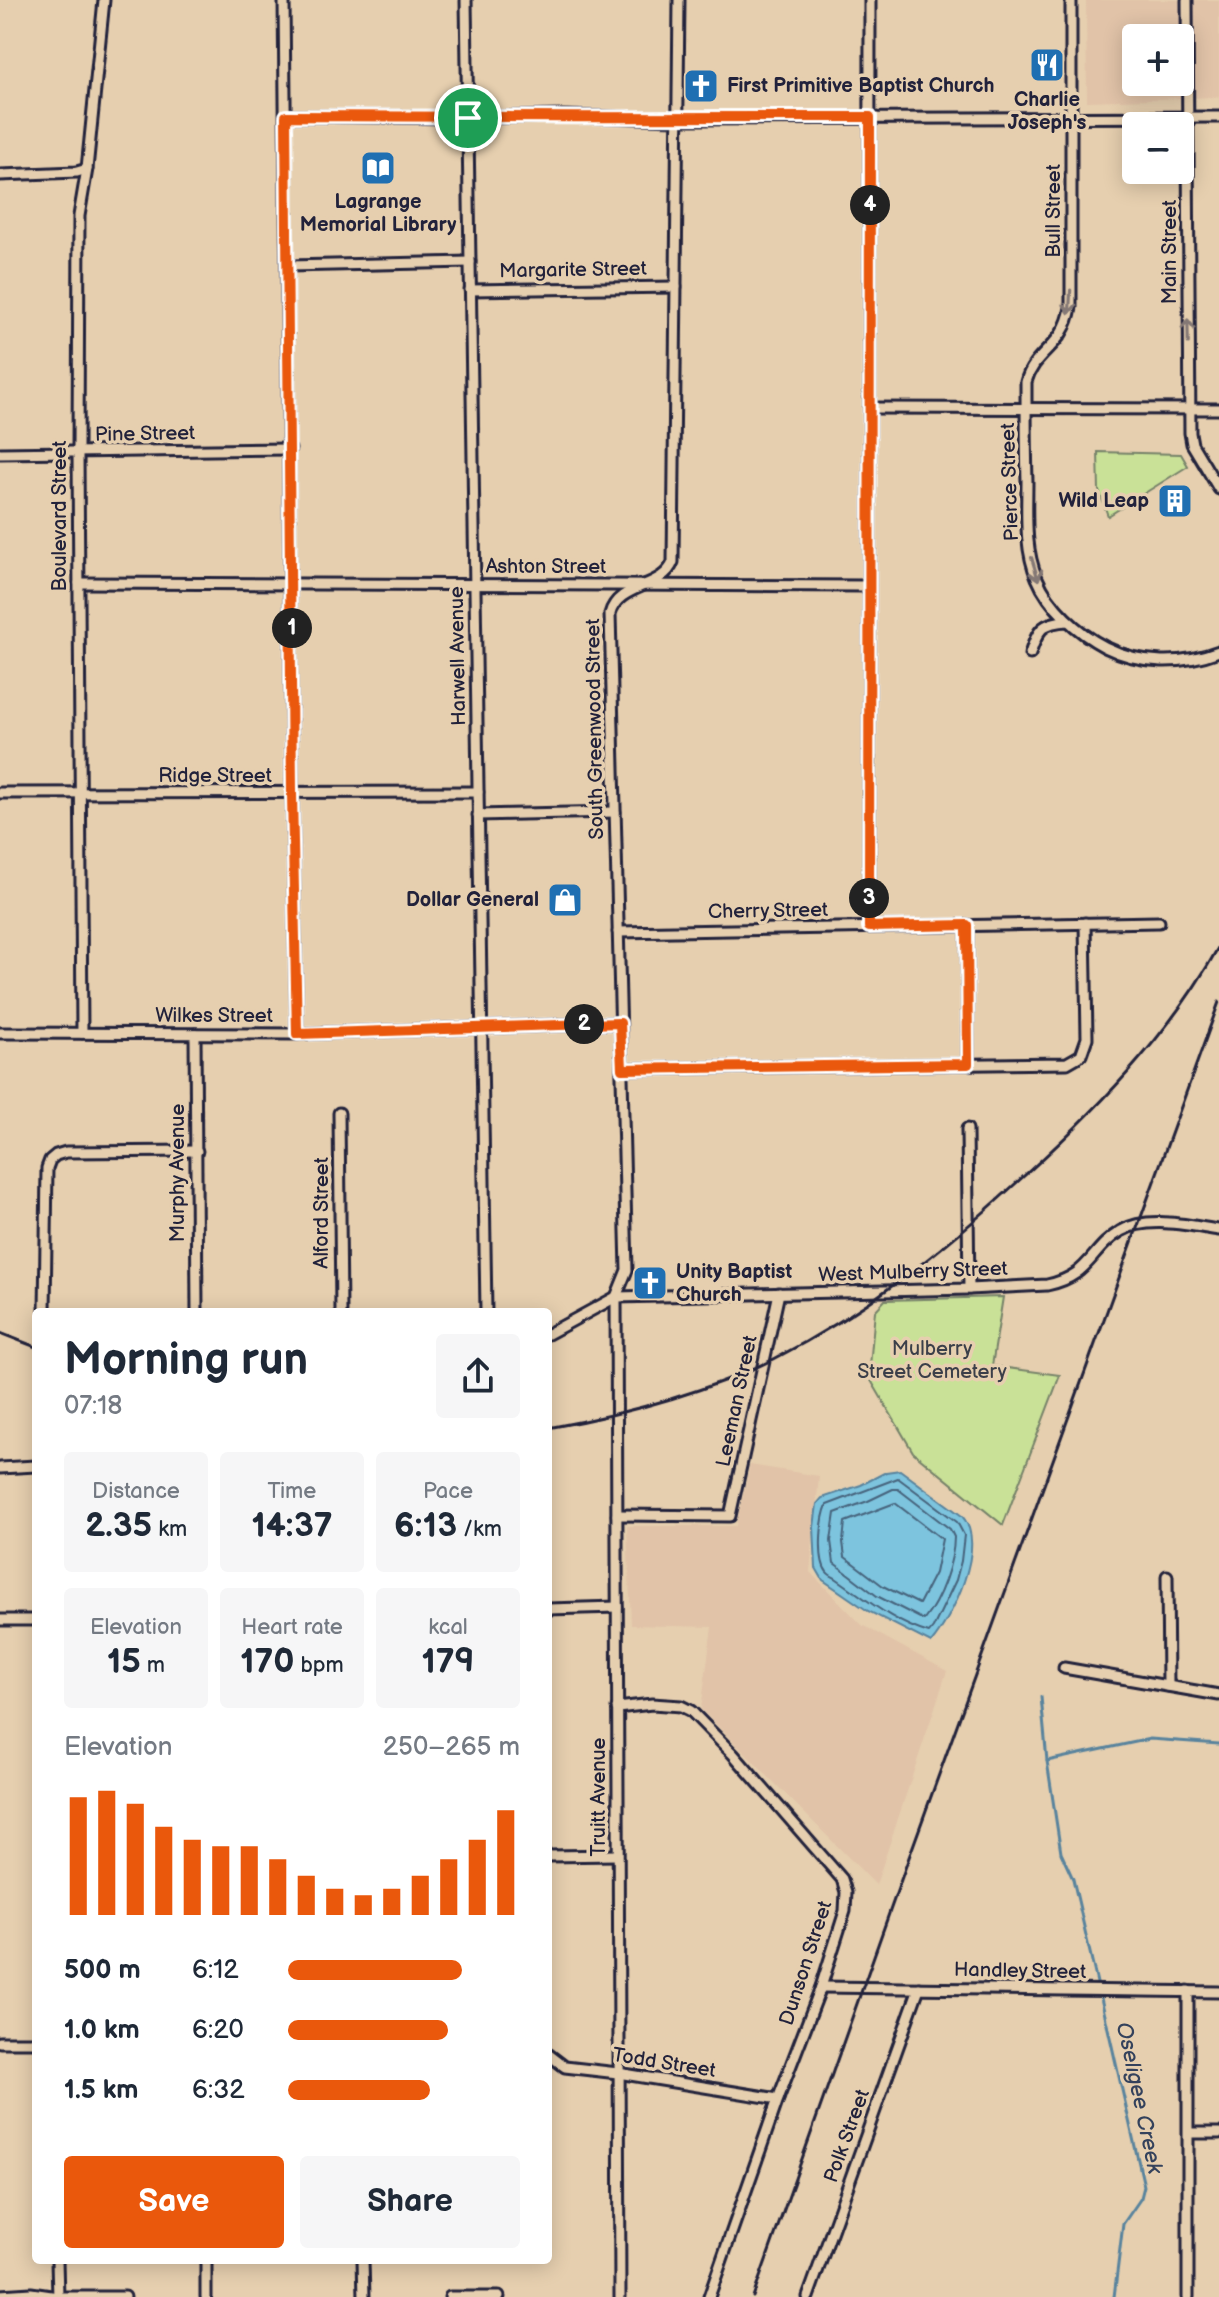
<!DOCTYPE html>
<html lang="en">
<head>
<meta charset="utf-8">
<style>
  body { margin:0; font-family:"Balsamiq Sans",sans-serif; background:#f6f6f7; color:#1f2937; height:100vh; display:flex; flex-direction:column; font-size:30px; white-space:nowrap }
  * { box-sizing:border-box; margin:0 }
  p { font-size:26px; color:#747a83 }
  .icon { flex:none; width:44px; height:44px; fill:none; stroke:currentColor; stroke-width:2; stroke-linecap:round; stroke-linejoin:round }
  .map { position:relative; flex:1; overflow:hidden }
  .drawer { position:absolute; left:32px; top:1308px; width:520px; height:956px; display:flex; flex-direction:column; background:#fff; border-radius:8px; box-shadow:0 4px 20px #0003 }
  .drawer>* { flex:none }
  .fabs { position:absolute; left:1122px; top:24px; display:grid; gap:16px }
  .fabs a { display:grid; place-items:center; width:72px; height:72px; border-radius:8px; background:#fff; box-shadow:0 4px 20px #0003; font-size:40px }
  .pin { position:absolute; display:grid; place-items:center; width:68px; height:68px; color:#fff; margin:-34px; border:4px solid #fff; border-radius:50%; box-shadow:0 2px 8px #0007 }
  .km { position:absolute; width:40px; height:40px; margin:-20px; border-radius:50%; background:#222; color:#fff; font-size:22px; line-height:40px; text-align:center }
  .round { display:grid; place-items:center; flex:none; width:84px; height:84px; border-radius:8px; background:#f6f6f7 }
  .head { display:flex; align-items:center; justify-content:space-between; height:136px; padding:0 32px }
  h1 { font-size:44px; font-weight:600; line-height:60px }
  .metrics { display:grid; grid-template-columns:repeat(3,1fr); gap:12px; height:136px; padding:8px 32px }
  .metrics div { display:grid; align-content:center; border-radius:8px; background:#f6f6f7; text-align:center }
  .metrics b { font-size:34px; font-weight:600 }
  .metrics small { font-size:22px; font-weight:400 }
  .metrics p { font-size:22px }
  .chart { height:224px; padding:16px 32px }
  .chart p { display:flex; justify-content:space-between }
  .chart svg { width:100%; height:144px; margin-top:8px; stroke:#ea580c; stroke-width:6 }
  .primary-button { display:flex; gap:16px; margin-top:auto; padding:16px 32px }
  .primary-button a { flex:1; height:92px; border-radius:8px; background:#ea580c; color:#fff; font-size:32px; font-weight:600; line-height:92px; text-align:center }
  .primary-button a+a { background:#f6f6f7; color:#1f2937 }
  ul { padding:0 32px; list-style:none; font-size:26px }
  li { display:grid; grid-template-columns:128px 96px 1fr; align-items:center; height:60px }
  li i { height:20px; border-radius:10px; background:#ea580c }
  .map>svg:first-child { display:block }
  .built { fill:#e1c3a8; fill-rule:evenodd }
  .green { fill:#c9e197; stroke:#768269; stroke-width:2 }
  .water { fill:#7dc4de; stroke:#59839d; stroke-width:2 }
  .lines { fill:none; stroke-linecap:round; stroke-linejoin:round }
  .shore { stroke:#46637c; stroke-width:2 }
  .stream { stroke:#59839d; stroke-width:3 }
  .minor-casing { stroke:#22223b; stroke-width:15 }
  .minor { stroke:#e6cfaf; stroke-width:9 }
  .rail { stroke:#22223b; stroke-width:3 }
  .oneway { stroke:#847875 }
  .route-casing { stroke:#fff; stroke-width:16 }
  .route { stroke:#ea580c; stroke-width:10 }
  .labels { text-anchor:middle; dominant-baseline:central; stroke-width:7; stroke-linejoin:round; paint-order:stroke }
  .poi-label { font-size:20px; font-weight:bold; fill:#22223b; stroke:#e6cfaf; text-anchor:start }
  .street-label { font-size:20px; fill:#22223b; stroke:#e6cfaf }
  .park-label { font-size:20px; fill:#3b3f49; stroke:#e6cfaf }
  .water-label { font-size:22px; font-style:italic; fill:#34425c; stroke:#e6cfaf }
</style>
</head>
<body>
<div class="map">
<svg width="1219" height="2297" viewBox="0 0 1219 2297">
  <rect width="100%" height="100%" fill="#e6cfaf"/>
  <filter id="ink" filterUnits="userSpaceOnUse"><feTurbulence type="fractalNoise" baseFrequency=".0125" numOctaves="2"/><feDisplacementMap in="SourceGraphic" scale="16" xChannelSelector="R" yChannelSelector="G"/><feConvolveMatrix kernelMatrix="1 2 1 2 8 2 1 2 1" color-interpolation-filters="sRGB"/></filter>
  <g filter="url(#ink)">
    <g class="built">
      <path d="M1086 0H1219V97L1087 101ZM1136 38H1180V82H1136Z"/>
      <path d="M750 1465 819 1476 810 1572 862 1625 947 1671 876 1885 701 1709 712 1627 631 1625 627 1526H736Z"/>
    </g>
    <g class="green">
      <path d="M1098 452 1181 454 1188 466 1108 516 1099 491Z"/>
      <path d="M1003 1297 992 1366 1060 1375 1003 1525 913 1452 869 1377 875 1311 885 1300Z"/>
    </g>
    <path class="water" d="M900 1470 962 1516C988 1545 952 1618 931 1643L868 1611 823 1580 816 1568 814 1527 817 1504 822 1498 861 1485 886 1472Z"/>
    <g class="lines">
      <g class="shore">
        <path d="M898 1478 957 1522 964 1535 961 1561 956 1580 933 1628 929 1633C894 1623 866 1599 837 1579 834 1577 829 1575 827 1572 817 1560 821 1518 827 1505Z"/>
        <path d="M893 1489H898L950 1529 954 1537C954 1562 940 1600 924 1620L877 1596 834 1563 831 1541 835 1513 868 1501Z"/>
        <path d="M895 1503 942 1539 935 1573 919 1604 883 1586 845 1557 843 1542 845 1522Z"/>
      </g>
      <g class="stream">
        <path d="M1041 1697 1047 1761 1061 1853 1073 1879 1097 1983"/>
        <path d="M1047 1761 1150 1739 1219 1744"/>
        <path d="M1101 1998 1144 2186 1141 2198 1123 2224 1114 2297"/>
      </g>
      <defs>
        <g id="minor">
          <path d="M284 0 292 794 297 1034"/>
          <path d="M466 0 486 1312"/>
          <path d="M1071 0V307C1065 347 1034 351 1026 382 1026 415 1026 448 1027 481 1027 512 1024 548 1037 578 1049 607 1078 633 1105 647 1141 665 1182 665 1219 651"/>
          <path d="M1187 0 1190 433 1192 444 1219 489"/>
          <path d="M286 116 468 118 562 116 678 119 1219 117"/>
          <path d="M0 175 77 172 87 169"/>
          <path d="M288 266 470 262"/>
          <path d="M470 290 676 287"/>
          <path d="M870 408 1219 409"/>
          <path d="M0 453 290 449"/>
          <path d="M79 583 869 586"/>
          <path d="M1030 654C1038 630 1041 622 1068 621"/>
          <path d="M0 793 478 792"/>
          <path d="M478 815 615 812"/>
          <path d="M967 925 968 1064"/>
          <path d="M869 927 870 0"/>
          <path d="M618 932 1159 922"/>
          <path d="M0 1033 297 1034 620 1023"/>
          <path d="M82 1033 78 453 79 216 87 169 104 0"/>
          <path d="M195 1034 197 1312"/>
          <path d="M622 1069 1067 1063 1081 1055 1087 1038 1085 923"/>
          <path d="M339 1113 341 1312"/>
          <path d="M967 1129 969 1289"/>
          <path d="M45 1312 47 1168 50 1160 56 1155 66 1152 197 1151"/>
          <path d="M548 1334 616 1297 969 1289 1047 1285C1091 1276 1089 1250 1121 1231 1148 1215 1190 1226 1219 1230"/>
          <path d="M0 1468 36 1466"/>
          <path d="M617 1515 730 1516 779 1293"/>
          <path d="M1167 1576 1168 1686"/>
          <path d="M548 1609 617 1607"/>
          <path d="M0 1620H36"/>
          <path d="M1064 1668 1219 1695"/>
          <path d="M617 1708 652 1704 681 1706 691 1711 733 1754 842 1879 846 1892 845 1911 821 1987 778 2099 709 2297"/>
          <path d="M548 1856 617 1855"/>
          <path d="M821 1987 1219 1992"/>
          <path d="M0 2042H36"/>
          <path d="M548 2054 565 2067 618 2073 778 2099"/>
          <path d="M1190 2133H1219"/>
          <path d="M57 2260 58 2297"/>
          <path d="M363 2260 364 2297"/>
          <path d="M0 2295 31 2293 58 2297H125"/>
          <path d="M206 2297V2260"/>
          <path d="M450 2297H499"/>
          <path d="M620 2297 616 1297 627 1270 610 614C618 583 663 589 673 562L679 0"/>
          <path d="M808 2297 919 1988"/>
          <path d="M1188 2297V1991"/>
        </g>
      </defs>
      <use href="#minor" class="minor-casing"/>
      <use href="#minor" class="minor"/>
      <g class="rail">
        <path d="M0 1333 36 1347"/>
        <path d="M548 1428C625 1414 703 1394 774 1359 864 1313 940 1253 1014 1185 1092 1115 1168 1038 1219 946"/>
        <path d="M753 2297 908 1860 1219 1002"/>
      </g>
    </g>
    <defs><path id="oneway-shaft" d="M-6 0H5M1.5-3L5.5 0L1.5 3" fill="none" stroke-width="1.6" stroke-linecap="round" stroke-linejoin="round" transform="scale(2)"/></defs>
    <g class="oneway">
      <use href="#oneway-shaft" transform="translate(1070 302) rotate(93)"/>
      <use href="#oneway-shaft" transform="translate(1188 331) rotate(-91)"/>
      <use href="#oneway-shaft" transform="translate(1035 569) rotate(73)"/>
    </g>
  </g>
  <g class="lines" filter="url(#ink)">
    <defs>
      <path id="route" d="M286 116C481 118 675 117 870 117L869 927 967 925 968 1064 622 1069 620 1023 297 1034 292 794Z"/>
    </defs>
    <use href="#route" class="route-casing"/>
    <use href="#route" class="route"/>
  </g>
  <defs>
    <symbol id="restaurant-square" viewBox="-11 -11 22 22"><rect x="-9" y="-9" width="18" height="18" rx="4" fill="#1f6fb2" stroke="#e6cfaf"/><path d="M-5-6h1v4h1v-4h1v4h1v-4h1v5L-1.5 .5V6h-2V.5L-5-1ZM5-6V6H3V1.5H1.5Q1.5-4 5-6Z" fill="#fff"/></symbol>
    <symbol id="church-square" viewBox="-11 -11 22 22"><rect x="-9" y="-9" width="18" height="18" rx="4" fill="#1f6fb2" stroke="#e6cfaf"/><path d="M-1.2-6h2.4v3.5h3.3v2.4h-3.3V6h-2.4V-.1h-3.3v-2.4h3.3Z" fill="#fff"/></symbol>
    <symbol id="library-square" viewBox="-11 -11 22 22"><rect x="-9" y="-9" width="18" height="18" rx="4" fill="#1f6fb2" stroke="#e6cfaf"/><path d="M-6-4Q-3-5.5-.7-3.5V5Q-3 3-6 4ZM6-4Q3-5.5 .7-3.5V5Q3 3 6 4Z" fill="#fff"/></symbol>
    <symbol id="building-square" viewBox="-11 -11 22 22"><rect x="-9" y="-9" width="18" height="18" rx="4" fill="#1f6fb2" stroke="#e6cfaf"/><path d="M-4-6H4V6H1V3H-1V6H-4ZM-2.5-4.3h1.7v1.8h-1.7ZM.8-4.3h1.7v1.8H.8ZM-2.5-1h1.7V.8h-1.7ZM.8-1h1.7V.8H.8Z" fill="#fff"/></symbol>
    <symbol id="shop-square" viewBox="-11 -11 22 22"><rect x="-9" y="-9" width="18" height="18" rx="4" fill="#1f6fb2" stroke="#e6cfaf"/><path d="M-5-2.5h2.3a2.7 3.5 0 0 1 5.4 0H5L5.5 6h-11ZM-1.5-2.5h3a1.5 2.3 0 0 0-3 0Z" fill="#fff"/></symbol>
  </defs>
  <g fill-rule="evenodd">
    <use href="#restaurant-square" x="1027" y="45" width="40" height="40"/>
    <use href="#church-square" x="681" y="66" width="40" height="40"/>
    <use href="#library-square" x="358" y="148" width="40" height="40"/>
    <use href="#building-square" x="1155" y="481" width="40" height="40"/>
    <use href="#shop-square" x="545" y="880" width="40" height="40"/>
    <use href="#church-square" x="630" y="1263" width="40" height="40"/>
  </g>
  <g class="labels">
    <g class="poi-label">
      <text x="727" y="86">First Primitive Baptist Church</text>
      <text x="1047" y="100" text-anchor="middle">Charlie<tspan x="1047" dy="23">Joseph's</tspan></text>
      <text x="378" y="202" text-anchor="middle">Lagrange<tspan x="378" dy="23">Memorial Library</tspan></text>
      <text x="1149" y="501" text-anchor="end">Wild Leap</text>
      <text x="539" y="900" text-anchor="end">Dollar General</text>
      <text x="676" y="1272">Unity Baptist<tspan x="676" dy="23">Church</tspan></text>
    </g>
    <g class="street-label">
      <text transform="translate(1054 211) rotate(-90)">Bull Street</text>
      <text transform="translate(1170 252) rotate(-90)">Main Street</text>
      <text transform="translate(573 270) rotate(-1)">Margarite Street</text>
      <text transform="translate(145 434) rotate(-1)">Pine Street</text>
      <text transform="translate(1010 482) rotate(-92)">Pierce Street</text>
      <text transform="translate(60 516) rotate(-90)">Boulevard Street</text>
      <text x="546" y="567">Ashton Street</text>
      <text transform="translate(458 656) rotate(-91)">Harwell Avenue</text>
      <text transform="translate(595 729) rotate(-91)">South Greenwood Street</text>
      <text x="215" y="776">Ridge Street</text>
      <text transform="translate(768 911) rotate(-1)">Cherry Street</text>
      <text x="214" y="1016">Wilkes Street</text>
      <text transform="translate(178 1173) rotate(-90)">Murphy Avenue</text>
      <text transform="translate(322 1213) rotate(-90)">Alford Street</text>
      <text transform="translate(913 1272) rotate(-2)">West Mulberry Street</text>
      <text transform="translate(737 1401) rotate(-78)">Leeman Street</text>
      <text transform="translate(599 1797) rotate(-90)">Truitt Avenue</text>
      <text transform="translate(806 1963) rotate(-72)">Dunson Street</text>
      <text transform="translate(1020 1971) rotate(1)">Handley Street</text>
      <text transform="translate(664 2063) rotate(9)">Todd Street</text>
      <text transform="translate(847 2136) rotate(-70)">Polk Street</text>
    </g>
    <g class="park-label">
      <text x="932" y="1349">Mulberry<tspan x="932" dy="23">Street Cemetery</tspan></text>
    </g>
    <g class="water-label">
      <text transform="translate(1139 2098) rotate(78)">Oseligee Creek</text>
    </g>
  </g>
</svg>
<div class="fabs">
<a>+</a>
<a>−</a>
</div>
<div class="pin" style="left:468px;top:118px;background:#1e9e55"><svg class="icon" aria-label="arrive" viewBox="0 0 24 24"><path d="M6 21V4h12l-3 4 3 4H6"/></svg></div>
<b class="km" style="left:292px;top:628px">1</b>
<b class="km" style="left:584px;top:1024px">2</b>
<b class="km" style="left:869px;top:898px">3</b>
<b class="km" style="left:870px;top:205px">4</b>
<section class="drawer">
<div class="head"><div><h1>Morning run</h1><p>07:18</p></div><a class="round"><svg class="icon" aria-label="share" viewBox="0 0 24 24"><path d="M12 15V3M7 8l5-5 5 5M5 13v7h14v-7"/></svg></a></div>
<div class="metrics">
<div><p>Distance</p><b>2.35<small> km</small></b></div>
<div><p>Time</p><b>14:37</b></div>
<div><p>Pace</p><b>6:13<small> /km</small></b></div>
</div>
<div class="metrics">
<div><p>Elevation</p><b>15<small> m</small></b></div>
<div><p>Heart rate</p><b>170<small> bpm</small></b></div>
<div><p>kcal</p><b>179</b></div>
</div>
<div class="chart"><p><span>Elevation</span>250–265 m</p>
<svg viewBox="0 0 160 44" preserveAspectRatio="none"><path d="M5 44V8M15 44V6M25 44V10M35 44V17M45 44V21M55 44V23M65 44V23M75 44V27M85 44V32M95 44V36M105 44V38M115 44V36M125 44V32M135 44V27M145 44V21M155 44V12"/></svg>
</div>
<ul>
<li><b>500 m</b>6:12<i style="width:75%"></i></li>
<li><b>1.0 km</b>6:20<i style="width:69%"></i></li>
<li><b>1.5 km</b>6:32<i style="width:61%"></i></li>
</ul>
<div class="primary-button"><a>Save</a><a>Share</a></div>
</section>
</div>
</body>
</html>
